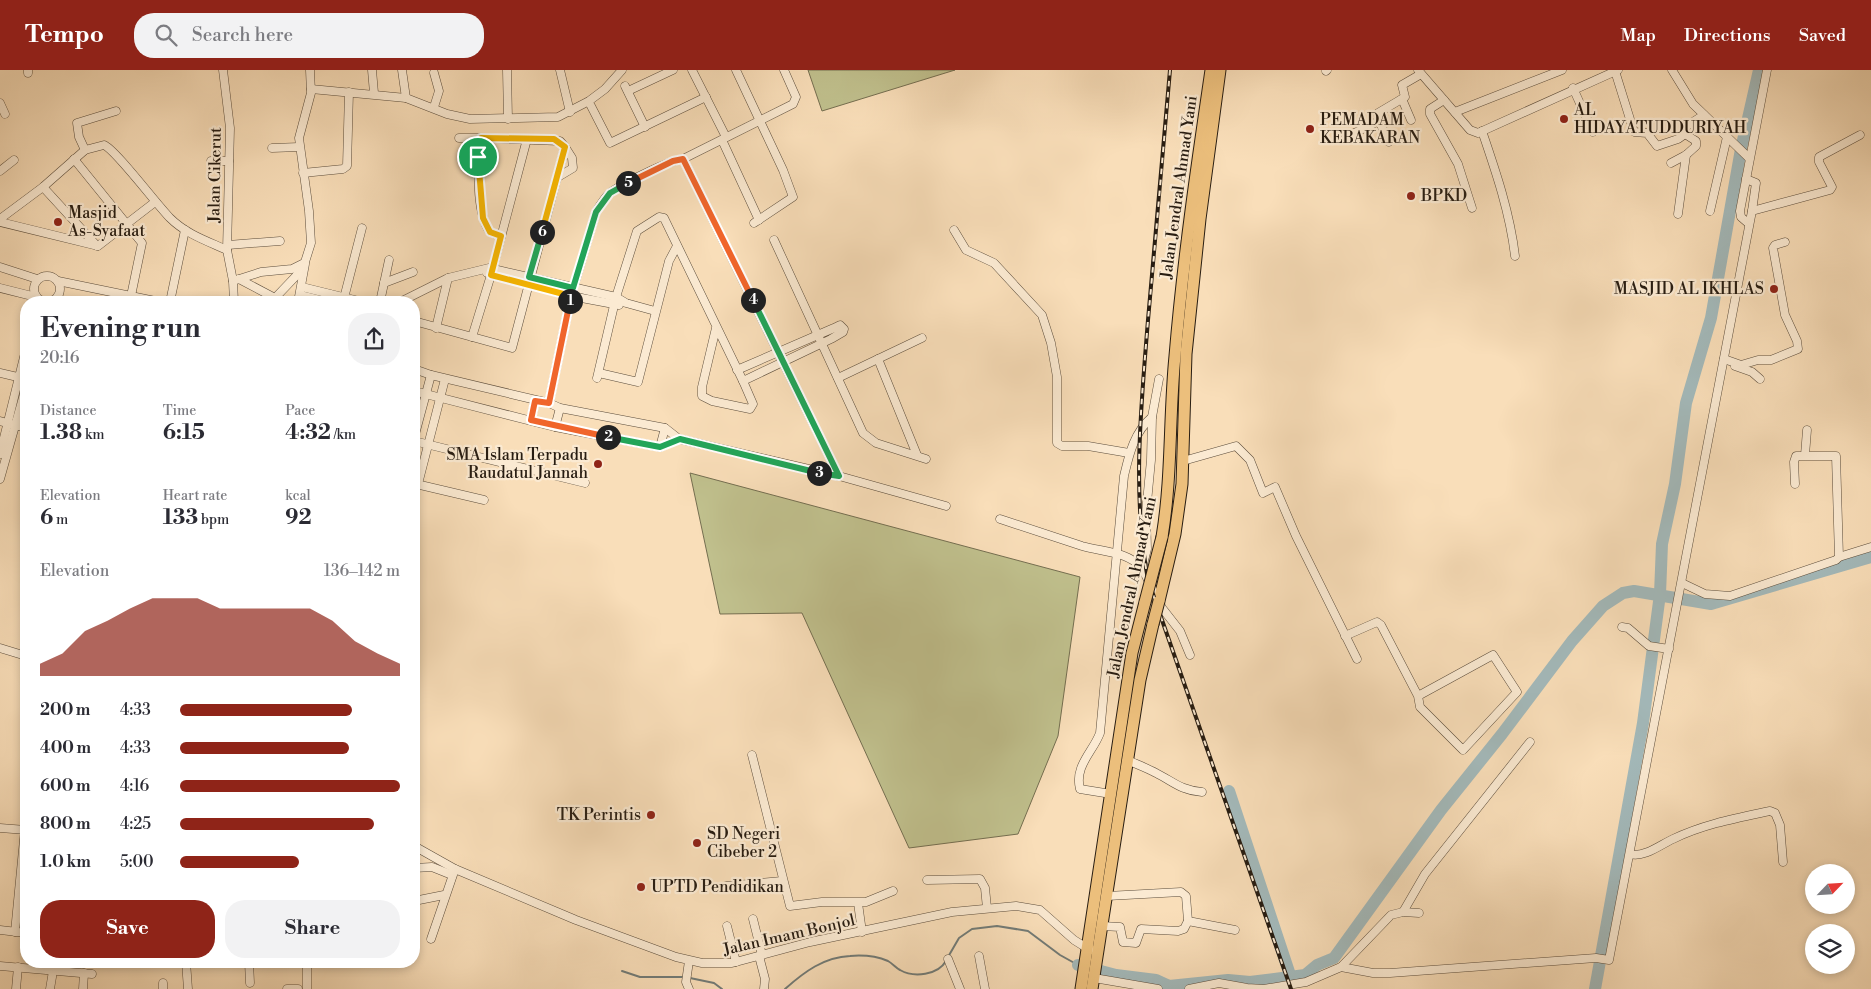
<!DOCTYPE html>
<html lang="en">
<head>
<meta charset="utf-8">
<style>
  body { margin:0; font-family:"Libre Bodoni",serif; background:#f2f2f3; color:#2b2b33; height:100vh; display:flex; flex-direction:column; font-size:19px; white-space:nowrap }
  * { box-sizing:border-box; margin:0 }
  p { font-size:16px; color:#7c7c81 }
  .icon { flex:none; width:28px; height:28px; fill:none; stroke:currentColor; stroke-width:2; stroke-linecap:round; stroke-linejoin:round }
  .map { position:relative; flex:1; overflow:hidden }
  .details { position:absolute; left:20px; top:226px; width:400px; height:672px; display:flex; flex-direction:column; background:#fff; border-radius:20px; box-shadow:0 2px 8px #0003 }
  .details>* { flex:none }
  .needle { width:32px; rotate:65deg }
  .buttons { position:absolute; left:1805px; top:794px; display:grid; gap:10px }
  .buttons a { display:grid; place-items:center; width:50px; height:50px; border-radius:50%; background:#fff; box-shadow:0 2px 8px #0003; font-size:25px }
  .pin { position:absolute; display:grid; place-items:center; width:42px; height:42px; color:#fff; margin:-21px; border:2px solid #fff; border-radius:50%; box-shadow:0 1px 5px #0007 }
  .km { position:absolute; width:25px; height:25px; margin:-12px; border-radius:50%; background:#222; color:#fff; font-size:14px; line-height:25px; text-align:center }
  .round { display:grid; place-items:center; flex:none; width:52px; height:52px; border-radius:20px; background:#f2f2f3 }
  .headline { display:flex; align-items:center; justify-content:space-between; height:85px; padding:0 20px }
  h1 { font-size:28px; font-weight:700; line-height:38px }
  .figures { display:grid; grid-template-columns:repeat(3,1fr); gap:8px; height:85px; padding:5px 20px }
  .figures div { display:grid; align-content:center }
  .figures b { font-size:21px; font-weight:700 }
  .figures small { font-size:14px; font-weight:400 }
  .figures p { font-size:14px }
  .chart { height:140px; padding:10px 20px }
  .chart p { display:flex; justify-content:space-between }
  .chart svg { width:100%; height:90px; margin-top:5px; fill:#8f2418; opacity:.7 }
  .action { display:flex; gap:10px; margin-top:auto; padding:10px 20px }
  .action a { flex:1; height:58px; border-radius:20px; background:#8f2418; color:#fff; font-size:20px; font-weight:700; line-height:58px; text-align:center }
  .action a+a { background:#f2f2f3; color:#2b2b33 }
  ul { padding:0 20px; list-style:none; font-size:16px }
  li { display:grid; grid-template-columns:80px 60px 1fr; align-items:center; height:38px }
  li i { height:12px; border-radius:6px; background:#8f2418 }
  header { display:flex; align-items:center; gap:30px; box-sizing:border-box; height:70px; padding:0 25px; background:#8f2418; color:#fff }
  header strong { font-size:24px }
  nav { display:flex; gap:28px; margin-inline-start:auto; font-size:18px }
  .search { width:350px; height:45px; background:#f2f2f3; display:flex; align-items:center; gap:12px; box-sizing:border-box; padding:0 18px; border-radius:20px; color:#7c7c81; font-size:19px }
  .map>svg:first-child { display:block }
  .green { fill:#c0c08d; stroke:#746e50 }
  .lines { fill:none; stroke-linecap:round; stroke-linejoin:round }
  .stream { stroke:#727b77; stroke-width:2 }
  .river { stroke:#a3b9ba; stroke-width:12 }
  .minor-casing { stroke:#5c4d3c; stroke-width:9 }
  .highway-casing { stroke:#281d12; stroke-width:13 }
  .minor { stroke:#fbead2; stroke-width:8 }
  .highway { stroke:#ecbf7c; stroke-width:11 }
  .rail-casing { stroke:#281d12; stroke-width:4 }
  .rail { stroke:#fbead2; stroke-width:2; stroke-dasharray:5.5; stroke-linecap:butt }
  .highway-bridge-casing { stroke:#281d12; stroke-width:13; stroke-linecap:butt }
  .highway-bridge { stroke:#ecbf7c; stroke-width:11 }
  .split-1-casing { stroke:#fff; stroke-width:10 }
  .split-2-casing { stroke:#fff; stroke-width:10 }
  .split-3-casing { stroke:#fff; stroke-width:10 }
  .split-4-casing { stroke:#fff; stroke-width:10 }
  .split-5-casing { stroke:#fff; stroke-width:10 }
  .split-6-casing { stroke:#fff; stroke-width:10 }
  .split-7-casing { stroke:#fff; stroke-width:10 }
  .split-1 { stroke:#f5b400; stroke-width:6 }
  .split-2 { stroke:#f0652b; stroke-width:6 }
  .split-3 { stroke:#22a559; stroke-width:6 }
  .split-4 { stroke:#22a559; stroke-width:6 }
  .split-5 { stroke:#f0652b; stroke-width:6 }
  .split-6 { stroke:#22a559; stroke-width:6 }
  .split-7 { stroke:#f5b400; stroke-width:6 }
  .poi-dot { fill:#8f2418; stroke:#fbead2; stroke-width:2 }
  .labels { text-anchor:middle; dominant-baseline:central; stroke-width:4.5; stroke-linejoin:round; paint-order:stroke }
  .poi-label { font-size:16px; fill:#281d12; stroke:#fbead2; text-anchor:start }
  .street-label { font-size:16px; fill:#281d12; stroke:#fbead2 }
</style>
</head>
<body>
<header>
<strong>Tempo</strong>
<div class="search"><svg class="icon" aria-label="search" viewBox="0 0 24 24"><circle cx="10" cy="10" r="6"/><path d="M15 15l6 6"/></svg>Search here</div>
<nav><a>Map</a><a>Directions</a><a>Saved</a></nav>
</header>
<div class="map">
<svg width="1871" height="919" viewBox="0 0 1871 919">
  <rect width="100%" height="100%" fill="#f9deb9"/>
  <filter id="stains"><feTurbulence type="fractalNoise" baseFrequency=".004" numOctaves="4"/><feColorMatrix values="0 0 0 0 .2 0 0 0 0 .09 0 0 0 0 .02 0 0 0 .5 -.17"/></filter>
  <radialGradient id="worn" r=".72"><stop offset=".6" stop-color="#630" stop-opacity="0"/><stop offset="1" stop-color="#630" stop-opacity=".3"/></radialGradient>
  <g class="green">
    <path d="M808 0H955L822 41Z"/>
    <path d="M690 403 1080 507 1058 666 1018 764 909 778 802 543 720 544Z"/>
  </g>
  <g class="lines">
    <g class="stream">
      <path d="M948 887 959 868 972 859 997 856 1028 861 1060 885 1078 895"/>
      <path d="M622 901 640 907H685"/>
      <path d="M690 908 714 913 722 919"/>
      <path d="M785 919C804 902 824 887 850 886 862 885 876 886 888 891 893 894 896 898 900 900 914 908 938 905 946 891"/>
    </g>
    <g class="river">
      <path d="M1229 721 1292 911"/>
      <path d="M1078 895 1116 905 1156 910 1169 916 1228 910 1250 912 1305 905 1317 895 1334 888 1441 740 1502 664 1572 571 1603 536 1623 523 1634 521 1711 534 1871 487"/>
      <path d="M1595 919 1643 653 1660 524 1662 474 1675 414 1686 333 1711 248 1741 79 1759 0"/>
    </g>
    <defs>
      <g id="minor">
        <path d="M28 0V3"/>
        <path d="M223 0 230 58 227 180 233 211"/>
        <path d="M372 0 374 23"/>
        <path d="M402 0 406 28"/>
        <path d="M507 0 508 49"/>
        <path d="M560 0 570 42"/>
        <path d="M692 0 726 67"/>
        <path d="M736 0 783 100 793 127 754 153"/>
        <path d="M1418 0 1470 60 1478 63 1618 0"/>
        <path d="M1672 0 1693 34 1749 88"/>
        <path d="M1326 1 1327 0"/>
        <path d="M1615 1 1634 62 1647 63 1657 76 1678 69 1685 64V57L1704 45"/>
        <path d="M434 3 439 21 434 37"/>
        <path d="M625 16 645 57"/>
        <path d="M1573 18 1593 62"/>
        <path d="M311 19 406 28 447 44 470 49 558 47 589 31 605 19 622 0"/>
        <path d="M628 21 673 0"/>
        <path d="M1402 29 1411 50"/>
        <path d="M1444 30 1430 39V44L1458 94 1472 138"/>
        <path d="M0 33 5 44"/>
        <path d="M591 36 610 73 706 27"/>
        <path d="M1455 42 1562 0"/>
        <path d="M1379 51 1389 72"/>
        <path d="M1482 61C1496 102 1510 143 1515 186"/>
        <path d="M1346 67 1379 51 1378 43 1405 27 1402 15 1421 4"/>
        <path d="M459 68H481"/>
        <path d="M722 70 759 150"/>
        <path d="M272 78 299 77"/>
        <path d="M85 80 79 67 77 53 116 41"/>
        <path d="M74 89 142 173 131 226"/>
        <path d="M683 89 793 34 796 27 784 0"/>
        <path d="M211 91H229"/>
        <path d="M1671 93 1686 85 1696 76V71L1685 64"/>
        <path d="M0 101 14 90"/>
        <path d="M303 103 343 99 347 96 349 22"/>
        <path d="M558 107 573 98 572 88 565 77"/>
        <path d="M43 117 97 176"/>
        <path d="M1710 141 1727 67"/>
        <path d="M1752 141 1830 120 1832 117 1819 92V87L1860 65"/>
        <path d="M1678 144 1686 85"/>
        <path d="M0 149 43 117 85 80 104 75C115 79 157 135 170 148 186 164 207 171 227 180"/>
        <path d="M0 152 98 176 155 132"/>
        <path d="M1748 153 1741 147 1740 141 1767 0"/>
        <path d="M954 160 966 180 994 193 1042 245 1051 273 1057 307V373L1062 376H1088L1129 383"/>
        <path d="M774 170 863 363 876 373 926 389"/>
        <path d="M228 175 280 171"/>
        <path d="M0 197 37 209"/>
        <path d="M487 203 571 226 619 235"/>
        <circle cx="47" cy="219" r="13"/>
        <path d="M239 209 275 228 278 232"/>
        <path d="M58 211 160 232"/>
        <path d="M384 213 413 202"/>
        <path d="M302 217 363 232"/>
        <path d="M0 218 36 227"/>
        <path d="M300 225 328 232"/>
        <path d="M275 228 296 206 305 192 311 173 309 141 299 68 311 23 310 0"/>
        <path d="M170 232 185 160"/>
        <path d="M234 232 233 211 261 202 292 199 304 193"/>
        <path d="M298 232 305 194"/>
        <path d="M343 232 362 158"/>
        <path d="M380 232 389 190"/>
        <path d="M400 232 448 208 489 198 616 227 626 233 655 241"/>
        <path d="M414 251 512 278 565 77 560 71 481 68C478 92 475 142 490 162L501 167"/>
        <path d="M436 258 448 208"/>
        <path d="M472 267 491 205 527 69"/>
        <path d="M878 289 917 385"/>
        <path d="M1724 289 1741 295 1758 290H1771L1798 279 1797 271 1785 245 1773 178 1775 175 1785 172"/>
        <path d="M1735 296 1752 302 1760 309"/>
        <path d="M414 299 431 305 549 333 560 338 665 358 679 369 839 406 683 89C670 90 621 114 610 123 604 128 600 135 596 142L571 226 549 333"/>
        <path d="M737 300 834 258 840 255 844 259 843 262 831 269 743 311"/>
        <path d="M0 303 26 309"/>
        <path d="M599 303 638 312 669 191 677 176"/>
        <path d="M597 308 616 227 637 161 659 147 664 148 743 311 753 334 750 339 712 331 702 326V317L716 258"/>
        <path d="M838 308 922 268"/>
        <path d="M414 321 555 357 660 377 679 369"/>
        <path d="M531 350 535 331"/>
        <path d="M0 351 26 358"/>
        <path d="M555 357 560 338"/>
        <path d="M414 368 431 305"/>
        <path d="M414 371 585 413"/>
        <path d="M660 377 665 358"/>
        <path d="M0 384 26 279"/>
        <path d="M1805 385 1807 360"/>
        <path d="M1183 391 1236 376 1250 390 1263 423 1275 417 1296 466 1357 589"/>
        <path d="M839 406 946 436"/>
        <path d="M0 409 26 317"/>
        <path d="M416 414 484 430"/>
        <path d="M418 414 445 309"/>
        <path d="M1000 449C1027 458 1054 467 1082 476 1102 482 1127 481 1142 498L1162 538 1180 561 1190 585"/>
        <path d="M1839 487 1871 477"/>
        <path d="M1142 498 1147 479 1146 443 1151 390 1152 347 1159 309"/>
        <path d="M1682 513 1705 524 1730 526 1836 490 1839 487 1836 386H1796L1794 392 1795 414"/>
        <path d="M1622 557 1628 558 1649 576 1669 579"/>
        <path d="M1345 566 1377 552 1381 555 1418 626 1493 585 1517 622 1463 680 1420 637 1418 626"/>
        <path d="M0 578 26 586"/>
        <path d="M752 685 790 836 822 832H866L893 821"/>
        <path d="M1127 690C1136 694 1147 698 1156 703 1174 712 1180 720 1202 722"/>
        <path d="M1111 724 1080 719C1074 696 1093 682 1100 663L1124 406C1129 385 1134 362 1152 347"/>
        <path d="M0 758 26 760"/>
        <path d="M414 776 455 799 576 850 676 887 702 893H732L810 872 952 842 1016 836 1040 840 1074 870 1090 880"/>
        <path d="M1630 784C1644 788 1660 775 1673 769 1704 754 1737 748 1770 741L1775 743 1780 755 1783 792"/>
        <path d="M414 798 432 797 452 805"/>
        <path d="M927 810 980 809 985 818 987 838"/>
        <path d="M726 816 782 811"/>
        <path d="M1107 826 1181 822 1186 826 1188 851 1235 860"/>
        <path d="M414 831 444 825"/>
        <path d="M858 833 862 862"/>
        <path d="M1403 842 1425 804 1530 672"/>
        <path d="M753 849 762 885"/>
        <path d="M727 856 736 892"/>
        <path d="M1102 856 1120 857 1123 872 1136 873 1141 859 1178 861 1184 859 1188 851"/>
        <path d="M0 860 26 863"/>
        <path d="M15 862 26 749"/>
        <path d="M431 869 455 799"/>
        <path d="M759 886 765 909 764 919"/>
        <path d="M979 886 985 919"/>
        <path d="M948 889 960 919"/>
        <path d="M186 892 188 919"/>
        <path d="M249 892 250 913"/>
        <path d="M354 893V892"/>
        <path d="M0 896 92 904"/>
        <path d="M1341 897 1391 845 1403 842 1419 843"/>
        <path d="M1094 908 1158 919"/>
        <path d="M16 919 18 897"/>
        <path d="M50 919 53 901"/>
        <path d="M83 919 84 903"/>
        <path d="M163 919V913"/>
        <path d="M287 919H298"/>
        <path d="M307 919V892"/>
        <path d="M689 919 686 912 689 891"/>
        <path d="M1189 919 1219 913 1247 918 1264 919 1306 912 1341 897 1373 903H1390L1596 888 1609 890 1752 141 1756 113 1746 109"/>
      </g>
      <g id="highway">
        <path d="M1162 467C1172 407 1169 347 1175 286 1183 190 1197 95 1211 0"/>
        <path d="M1159 531 1175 464 1182 414 1186 284 1200 149 1220 0"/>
        <path d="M1081 919 1132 583 1145 532"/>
        <path d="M1092 919 1140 610 1153 554"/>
      </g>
    </defs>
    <use href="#minor" class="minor-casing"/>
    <use href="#highway" class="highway-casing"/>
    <use href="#minor" class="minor"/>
    <use href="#highway" class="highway"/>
    <defs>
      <path id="rail" d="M1170 0C1163 83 1156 166 1148 250 1141 337 1132 424 1148 510L1291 919"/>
    </defs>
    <use href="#rail" class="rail-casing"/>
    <use href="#rail" class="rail"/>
    <defs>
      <g id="highway-bridge">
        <path d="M1145 532 1162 467"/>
        <path d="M1153 554 1159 531"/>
      </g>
    </defs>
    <use href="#highway-bridge" class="highway-bridge-casing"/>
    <use href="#highway-bridge" class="highway-bridge"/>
  </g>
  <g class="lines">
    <defs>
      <path id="split-1" d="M478 87 483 148 490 162 501 166 491 205 571 226 570 231"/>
      <path id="split-2" d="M570 231 549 333 535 331 531 350 608 367"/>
      <path id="split-3" d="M608 367 660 377 680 369 819 403"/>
      <path id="split-4" d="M753 230 839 406 819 403"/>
      <path id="split-5" d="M628 113 673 91 683 89 753 230"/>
      <path id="split-6" d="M542 162 529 207 573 218 596 142 610 123 628 113"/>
      <path id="split-7" d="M478 87 481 68 554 69 565 77 542 162"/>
    </defs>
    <use href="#split-1" class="split-1-casing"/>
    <use href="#split-2" class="split-2-casing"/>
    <use href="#split-3" class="split-3-casing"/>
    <use href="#split-4" class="split-4-casing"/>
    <use href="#split-5" class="split-5-casing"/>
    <use href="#split-6" class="split-6-casing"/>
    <use href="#split-7" class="split-7-casing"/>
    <use href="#split-1" class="split-1"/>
    <use href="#split-2" class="split-2"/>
    <use href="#split-3" class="split-3"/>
    <use href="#split-4" class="split-4"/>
    <use href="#split-5" class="split-5"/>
    <use href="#split-6" class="split-6"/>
    <use href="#split-7" class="split-7"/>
  </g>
  <g class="poi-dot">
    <circle cx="1564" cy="49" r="5"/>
    <circle cx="1310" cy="59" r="5"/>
    <circle cx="1411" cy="126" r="5"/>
    <circle cx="58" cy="152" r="5"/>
    <circle cx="1774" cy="219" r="5"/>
    <circle cx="598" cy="394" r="5"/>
    <circle cx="651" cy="745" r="5"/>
    <circle cx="697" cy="773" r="5"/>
    <circle cx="641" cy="817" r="5"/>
  </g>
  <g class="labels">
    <g class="poi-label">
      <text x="1574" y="40">AL<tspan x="1574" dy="18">HIDAYATUDDURIYAH</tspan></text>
      <text x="1320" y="50">PEMADAM<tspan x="1320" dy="18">KEBAKARAN</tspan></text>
      <text x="1421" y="126">BPKD</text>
      <text x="68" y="143">Masjid<tspan x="68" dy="18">As-Syafaat</tspan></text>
      <text x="1764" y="219" text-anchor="end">MASJID AL IKHLAS</text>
      <text x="588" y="385" text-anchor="end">SMA Islam Terpadu<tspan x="588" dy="18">Raudatul Jannah</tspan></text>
      <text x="641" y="745" text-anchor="end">TK Perintis</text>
      <text x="707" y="764">SD Negeri<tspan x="707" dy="18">Cibeber 2</tspan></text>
      <text x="651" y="817">UPTD Pendidikan</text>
    </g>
    <g class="street-label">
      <text transform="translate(215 105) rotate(-89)">Jalan Cikerut</text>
      <text transform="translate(1179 117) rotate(-82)">Jalan Jendral Ahmad Yani</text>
      <text transform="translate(1132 517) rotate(-78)">Jalan Jendral Ahmad Yani</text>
      <text transform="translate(789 865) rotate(-13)">Jalan Imam Bonjol</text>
    </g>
  </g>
  <rect width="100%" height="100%" filter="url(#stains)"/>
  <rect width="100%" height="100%" fill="url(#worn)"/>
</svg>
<div class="buttons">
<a><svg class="needle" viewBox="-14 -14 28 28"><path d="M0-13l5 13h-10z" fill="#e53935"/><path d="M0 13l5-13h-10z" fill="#7c7c81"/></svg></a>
<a><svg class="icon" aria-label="layers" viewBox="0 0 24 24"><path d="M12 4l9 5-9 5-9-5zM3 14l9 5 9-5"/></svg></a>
</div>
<div class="pin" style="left:478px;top:87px;background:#1e9e55"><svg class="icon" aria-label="arrive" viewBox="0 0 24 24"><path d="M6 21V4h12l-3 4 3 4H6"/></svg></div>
<b class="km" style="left:570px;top:231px">1</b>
<b class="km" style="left:608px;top:367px">2</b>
<b class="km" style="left:819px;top:403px">3</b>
<b class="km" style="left:753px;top:230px">4</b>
<b class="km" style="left:628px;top:113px">5</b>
<b class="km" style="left:542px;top:162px">6</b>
<section class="details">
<div class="headline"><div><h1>Evening run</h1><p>20:16</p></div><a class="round"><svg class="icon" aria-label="share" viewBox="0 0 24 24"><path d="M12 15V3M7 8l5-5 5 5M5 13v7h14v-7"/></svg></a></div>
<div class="figures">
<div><p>Distance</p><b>1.38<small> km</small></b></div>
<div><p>Time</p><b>6:15</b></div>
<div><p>Pace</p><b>4:32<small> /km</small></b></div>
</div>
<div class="figures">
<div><p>Elevation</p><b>6<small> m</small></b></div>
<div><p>Heart rate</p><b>133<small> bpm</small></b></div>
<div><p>kcal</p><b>92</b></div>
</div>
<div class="chart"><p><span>Elevation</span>136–142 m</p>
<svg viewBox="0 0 160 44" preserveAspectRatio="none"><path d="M0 44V38L10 33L20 22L30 17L40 11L50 6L60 6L70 6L80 11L90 11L100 11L110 11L120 11L130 17L140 27L150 33L160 38V44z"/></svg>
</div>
<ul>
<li><b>200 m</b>4:33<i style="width:78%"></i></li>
<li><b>400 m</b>4:33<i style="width:77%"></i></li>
<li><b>600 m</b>4:16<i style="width:100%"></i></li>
<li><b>800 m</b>4:25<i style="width:88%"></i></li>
<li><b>1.0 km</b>5:00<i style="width:54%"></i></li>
</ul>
<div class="action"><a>Save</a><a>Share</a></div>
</section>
</div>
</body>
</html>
